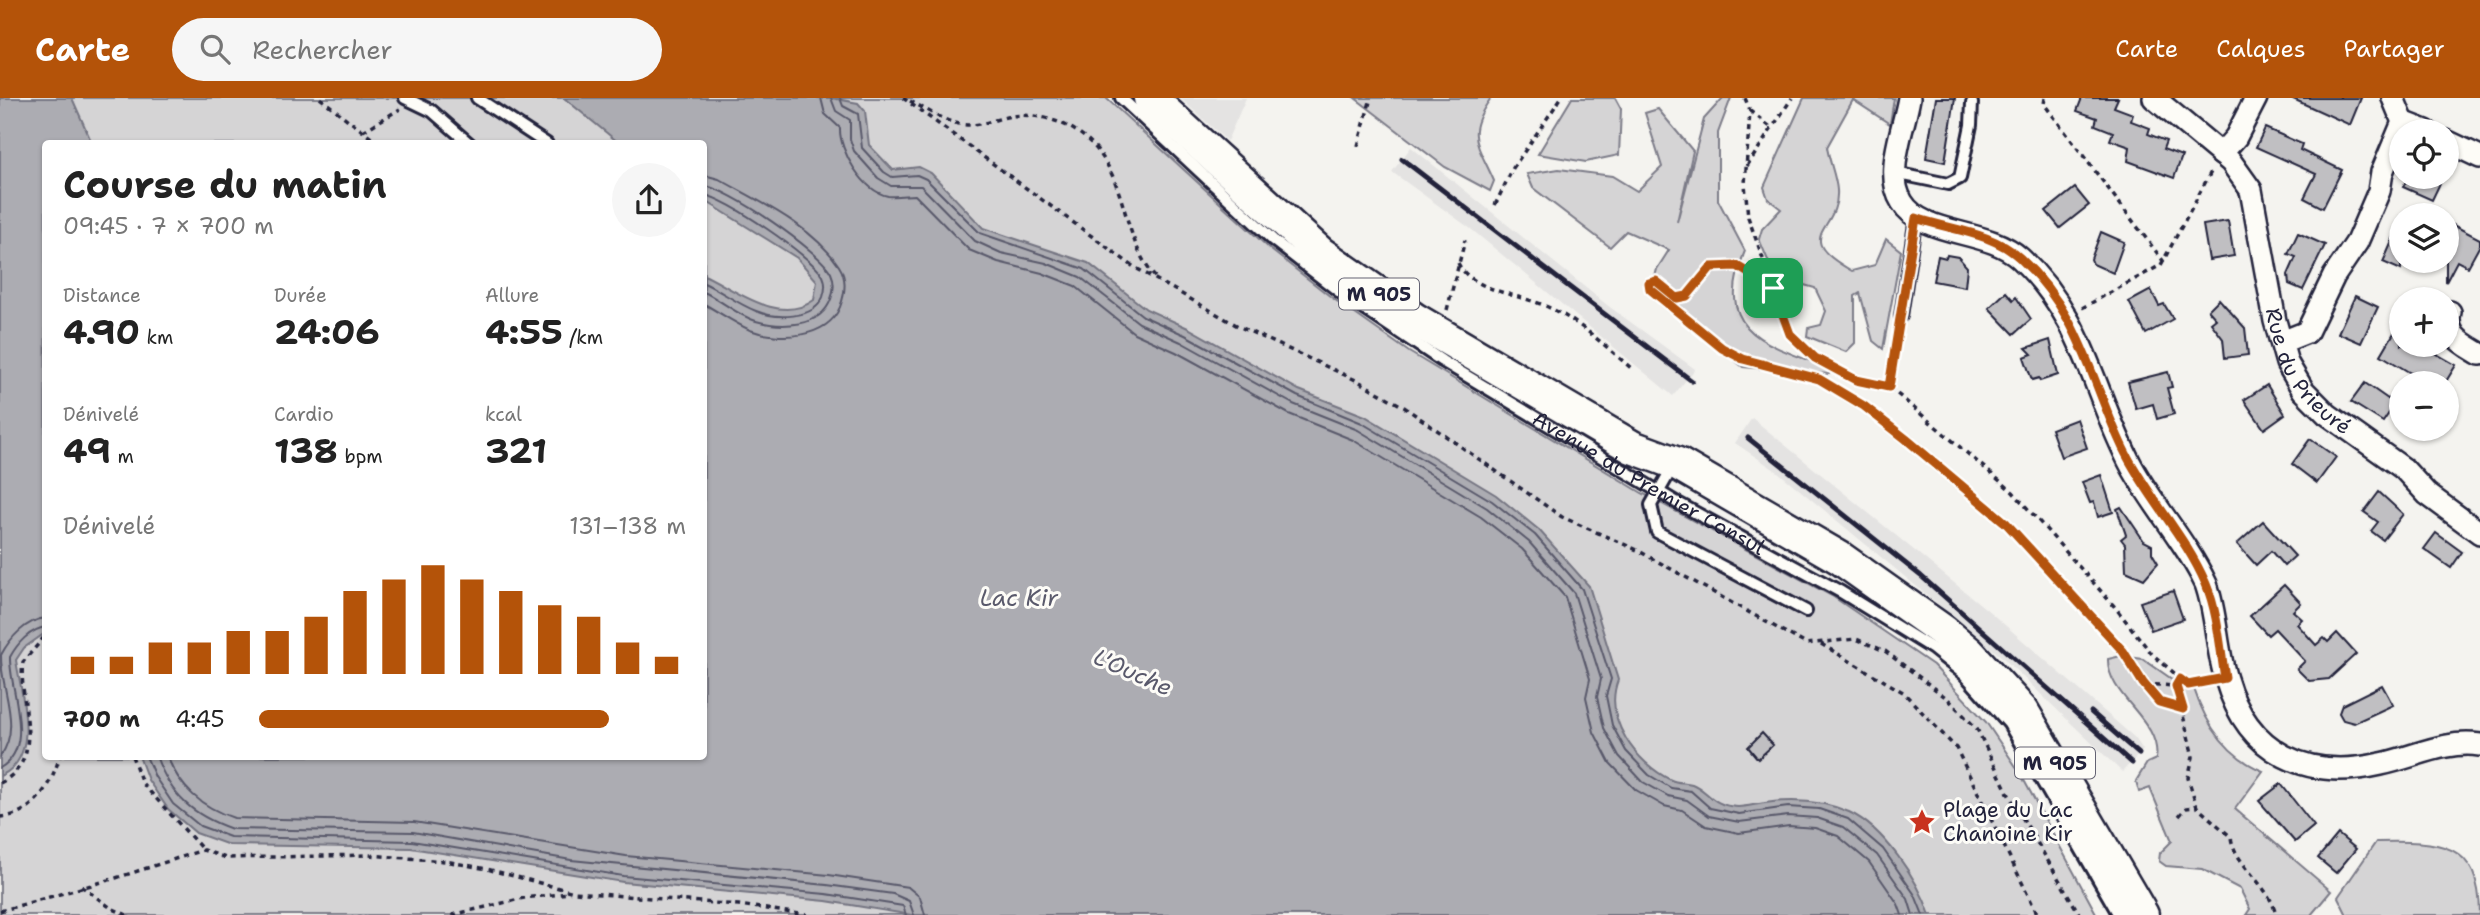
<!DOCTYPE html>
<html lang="fr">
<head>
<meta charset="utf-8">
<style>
  body { margin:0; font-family:"Shantell Sans",sans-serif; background:#f6f6f6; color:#222; height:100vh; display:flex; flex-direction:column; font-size:26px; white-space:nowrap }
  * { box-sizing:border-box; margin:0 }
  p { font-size:23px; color:#767676 }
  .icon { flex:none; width:38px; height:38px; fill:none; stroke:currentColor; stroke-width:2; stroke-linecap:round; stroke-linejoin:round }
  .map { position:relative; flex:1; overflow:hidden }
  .side { position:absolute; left:42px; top:42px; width:665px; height:620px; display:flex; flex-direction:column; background:#fff; border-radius:7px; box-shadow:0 2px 5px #0004 }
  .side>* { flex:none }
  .controls { position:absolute; left:2389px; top:21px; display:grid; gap:14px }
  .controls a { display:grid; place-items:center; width:70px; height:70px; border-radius:50%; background:#fff; box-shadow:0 2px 5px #0004; font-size:35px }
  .pin { position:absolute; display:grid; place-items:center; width:60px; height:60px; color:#fff; margin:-30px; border-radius:14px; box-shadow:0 4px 10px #0006 }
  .round { display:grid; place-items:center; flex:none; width:74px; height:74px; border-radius:37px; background:#f6f6f6 }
  .summary { display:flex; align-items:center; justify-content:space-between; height:119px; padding:0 21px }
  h1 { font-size:38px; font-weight:700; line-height:52px }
  .figures { display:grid; grid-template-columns:repeat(3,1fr); gap:10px; height:119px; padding:7px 21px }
  .figures div { display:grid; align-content:center }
  .figures b { font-size:35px; font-weight:700 }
  .figures small { font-size:19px; font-weight:400 }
  .figures p { font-size:19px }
  .chart { height:196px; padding:14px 21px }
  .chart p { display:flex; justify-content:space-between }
  .chart svg { width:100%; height:126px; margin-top:7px; stroke:#b45309; stroke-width:6 }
  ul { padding:0 21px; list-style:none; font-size:23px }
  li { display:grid; grid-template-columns:112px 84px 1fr; align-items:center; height:52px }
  li i { height:18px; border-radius:9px; background:#b45309 }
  header { display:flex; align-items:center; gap:42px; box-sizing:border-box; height:98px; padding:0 35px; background:#b45309; color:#fff }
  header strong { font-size:33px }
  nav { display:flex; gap:38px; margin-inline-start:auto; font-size:24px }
  .search { width:490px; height:63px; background:#f6f6f6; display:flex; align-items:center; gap:18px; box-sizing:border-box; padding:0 24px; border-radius:38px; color:#767676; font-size:26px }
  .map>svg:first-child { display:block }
  .built { fill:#e4e3e2 }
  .green { fill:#d5d4d5; stroke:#7c7b88; stroke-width:2; fill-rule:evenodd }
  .water { fill:#acacb2; stroke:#757582; stroke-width:2 }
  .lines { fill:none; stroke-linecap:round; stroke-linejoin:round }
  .shore { stroke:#59596b; stroke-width:2 }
  .building { fill:#c0bfc2; stroke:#22223b; stroke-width:2 }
  .lane-casing { stroke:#22223b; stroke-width:16 }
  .street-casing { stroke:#22223b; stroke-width:26 }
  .primary-casing { stroke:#22223b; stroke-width:37 }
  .path { stroke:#22223b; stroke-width:3.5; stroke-dasharray:5 5; stroke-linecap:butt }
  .lane { stroke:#fdfcf7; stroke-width:10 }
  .street { stroke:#fdfcf7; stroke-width:21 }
  .primary { stroke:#fdfcf7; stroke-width:32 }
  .rail { stroke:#22223b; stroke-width:5 }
  .route-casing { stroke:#fff; stroke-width:14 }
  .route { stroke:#b45309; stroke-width:9 }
  .labels { text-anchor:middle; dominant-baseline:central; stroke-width:6; stroke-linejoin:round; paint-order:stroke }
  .shield { fill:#fdfcf7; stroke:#646373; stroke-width:2 }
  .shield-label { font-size:19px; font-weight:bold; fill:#22223b }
  .street-label { font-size:21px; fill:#22223b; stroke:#fdfcf7 }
  .poi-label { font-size:21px; fill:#22223b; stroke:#fdfcf7; text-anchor:start }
  .water-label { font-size:23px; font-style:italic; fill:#59596b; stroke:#fdfcf7 }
</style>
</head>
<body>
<header>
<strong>Carte</strong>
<div class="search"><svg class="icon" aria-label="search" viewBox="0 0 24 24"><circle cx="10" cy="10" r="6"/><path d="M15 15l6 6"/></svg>Rechercher</div>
<nav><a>Carte</a><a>Calques</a><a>Partager</a></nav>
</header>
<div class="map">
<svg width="2480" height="817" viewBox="0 0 2480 817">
  <rect width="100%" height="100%" fill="#f4f3ef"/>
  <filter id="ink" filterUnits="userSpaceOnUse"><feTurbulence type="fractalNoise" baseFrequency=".0143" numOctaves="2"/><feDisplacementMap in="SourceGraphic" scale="14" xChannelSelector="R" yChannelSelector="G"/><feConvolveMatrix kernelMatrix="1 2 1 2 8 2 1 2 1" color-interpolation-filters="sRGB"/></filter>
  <g filter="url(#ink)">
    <g class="built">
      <path d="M1180 0H1246L1227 43Z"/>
      <path d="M1411 49 1607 207 1695 271 1673 298 1471 131 1392 74Z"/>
      <path d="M1752 320 1991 515 2135 640 2143 652 2122 674 2002 559 1778 374 1735 345Z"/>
    </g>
    <g class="green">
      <path d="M0 0H1106L1271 152 1331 199 1409 254 1642 395 1832 498 1933 567 1986 624 2019 673 2097 817H0ZM46 46H704V658H46Z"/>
      <path d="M1355 0H1491C1464 37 1478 46 1494 83L1490 93 1445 69Z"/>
      <path d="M1572 0H1615L1621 11 1619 57 1586 64 1538 56Z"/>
      <path d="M1723 0H1731L1718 35V102L1745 153C1711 235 1768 247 1832 271L1829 276 1743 269 1651 195 1657 171 1669 152 1626 133 1610 149 1533 90 1527 76 1559 71 1612 78 1637 93 1662 69 1645 15 1658 11 1693 53 1677 124 1704 21Z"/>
      <path d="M1804 0H1894L1890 26 1853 2 1827 49C1829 63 1836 78 1837 92 1840 134 1788 137 1852 173L1875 167 1886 141 1901 153 1883 251 1873 243 1860 195 1855 198V245L1846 254 1807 238 1808 230 1821 227 1826 213 1815 190 1804 187 1788 210 1759 141 1762 131 1781 111 1768 101 1764 89Z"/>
      <path d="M2121 558 2143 561 2179 586 2193 588C2205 625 2226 658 2263 673L2235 711 2331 793 2311 817H2246L2250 811 2240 791 2202 771 2166 768 2159 763 2160 755 2172 743 2150 690 2139 694 2136 683 2147 665 2156 661C2162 622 2107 599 2108 561Z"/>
      <path d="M2376 744C2439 743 2480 742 2480 817H2347L2338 799Z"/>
    </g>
    <g class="water">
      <path d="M0 0H72L92 45 46 46 45 535 24 550 16 562C21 596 42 660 0 678Z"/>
      <path d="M564 0H831L858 5 865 13 869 47 893 72 919 69 931 75 983 130 1088 165 1146 211 1188 230 1299 292 1365 318 1496 397 1539 432 1589 488 1618 582C1603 621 1636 665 1671 682 1677 685 1685 684 1692 686 1708 692 1711 708 1738 709 1747 709 1756 706 1765 705 1794 701 1821 702 1849 714 1884 730 1918 782 1930 817H912L826 803 623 784 411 750 229 747 196 735 168 711 148 682 139 658H704V177C735 191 779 228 814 202L817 183 797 160 704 102V46L619 45Z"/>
    </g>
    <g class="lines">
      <g class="shore">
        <path d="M821 0 825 16 840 30C839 53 863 93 888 98 897 99 907 97 915 97L969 152 998 164 1042 175 1075 188 1134 235 1176 254 1289 316 1353 342 1481 419 1522 451 1565 499 1590 581 1586 599 1594 634 1610 665 1636 692 1664 708 1682 712 1706 728 1739 735 1789 728 1815 730 1838 738 1869 764 1898 806 1902 817"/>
        <path d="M831 0 836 13 850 22V41L854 53 878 80 891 88H921L975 143 1001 155 1046 165 1080 179 1139 225 1181 244 1293 306 1358 332 1487 410 1529 444 1574 495 1601 581 1597 599 1604 630 1619 658 1643 684 1668 698 1687 702 1709 718 1739 724 1788 718 1817 720 1843 729 1877 757 1908 801 1913 817"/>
        <path d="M840 0 843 8 858 16 862 50 884 74 892 79 917 77 926 81 980 135 1084 171 1143 218 1185 237 1297 298 1362 325 1492 403 1535 437 1582 491 1611 581 1606 598 1612 627 1626 653 1649 677 1671 690 1691 693 1710 710 1739 716 1788 709 1819 711 1848 721 1883 751 1915 797 1923 817"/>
        <path d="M704 77 719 81C760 104 813 128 839 168 847 180 845 196 840 209 827 241 778 243 750 232 734 225 719 214 704 206"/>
        <path d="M704 88C727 89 820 153 831 175 835 183 834 194 831 201 821 230 781 230 756 223 738 218 721 202 704 194"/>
        <path d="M704 97C725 99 811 158 823 178 826 184 825 193 823 199 814 222 775 221 756 213 738 206 721 193 704 185"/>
        <path d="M146 658 155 679 173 706 200 728 230 739 412 743 623 778 826 796 903 808 906 817"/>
        <path d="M156 658C171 698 192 717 232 731L413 734 571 762 827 787 893 796 909 803 914 817"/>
        <path d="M167 658C180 690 201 709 234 720L414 724 626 758 829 777 908 789 920 799 925 817"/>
        <path d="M0 659C23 628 0 591 1 557 10 540 26 522 46 520"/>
        <path d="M0 670C37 649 9 591 10 559 17 546 30 531 46 529"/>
      </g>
    </g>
    <g class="building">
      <path d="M1936 0H1955L1945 64 1926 60Z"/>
      <path d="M2082 0H2118L2114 9 2133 16 2131 23 2150 30 2148 36 2166 43 2163 51 2182 58 2174 80 2128 63 2130 49 2110 42 2113 34 2095 27 2097 20 2077 13Z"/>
      <path d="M2291 0H2361L2350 27Z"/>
      <path d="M2265 30 2302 46 2300 52 2342 72 2323 110 2304 100 2316 76 2256 49Z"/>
      <path d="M2408 79H2443L2432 102 2403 89Z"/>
      <path d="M2075 90 2089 107 2060 130 2046 113Z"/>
      <path d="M2228 123 2234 158 2209 162 2203 127Z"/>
      <path d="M2401 123V172L2383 164Z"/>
      <path d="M2453 127 2480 141V147L2468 169 2457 163 2446 184V139Z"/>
      <path d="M2101 134 2124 144 2113 175 2093 166 2091 161Z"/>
      <path d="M2298 135 2325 147 2303 192 2289 186 2288 177 2296 159 2288 156Z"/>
      <path d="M1947 157 1958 159 1967 169 1965 189 1933 183 1938 158 1946 160Z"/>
      <path d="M2151 192 2159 208 2164 206 2173 221 2146 236 2129 204Z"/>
      <path d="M2006 194 2013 202 2016 199 2031 221 2014 236 1989 210Z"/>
      <path d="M2355 198 2378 209 2361 245 2338 235Z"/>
      <path d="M2219 201 2245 230 2248 257 2225 260 2223 241 2211 225 2216 221 2208 212Z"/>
      <path d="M2401 223V247H2421L2456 267 2445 285H2427L2381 257Z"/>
      <path d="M2050 242 2058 277 2040 283 2039 280 2032 282 2024 259 2032 256 2026 250Z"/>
      <path d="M2168 274 2172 289 2167 290 2174 316 2157 321 2153 306 2136 311 2128 284Z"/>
      <path d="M2365 285 2395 306 2383 324 2351 304Z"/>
      <path d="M2267 287 2285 316 2264 331 2244 302Z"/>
      <path d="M2077 321 2087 350 2061 359 2051 331Z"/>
      <path d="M2310 341 2336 359 2317 385 2292 366Z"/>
      <path d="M2101 377 2113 414 2098 419 2094 404 2090 405 2082 384Z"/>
      <path d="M2379 394 2403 416 2383 442 2371 433 2378 424 2364 414Z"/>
      <path d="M2121 409 2144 443 2152 447V455L2158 465 2144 481 2126 473 2125 446 2121 441 2126 437 2117 411Z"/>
      <path d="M2263 423 2295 458 2284 468 2271 453 2256 467 2237 446Z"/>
      <path d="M2436 435 2462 454 2451 470 2424 451Z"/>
      <path d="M2284 487 2301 505 2293 513 2302 521 2297 526 2316 547 2324 540 2328 544 2337 535 2356 556 2329 581 2309 583 2297 571 2305 563 2275 531 2268 537 2250 518Z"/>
      <path d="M2173 493 2183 521 2151 532 2140 504Z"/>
      <path d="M2382 587 2393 607 2354 625 2343 622 2339 615 2342 607Z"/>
      <path d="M1762 635 1773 647 1758 661 1748 649Z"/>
      <path d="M2281 686 2314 728 2295 744 2259 703Z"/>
      <path d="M2338 736 2356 751 2336 775 2318 760Z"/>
    </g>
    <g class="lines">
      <defs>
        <g id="lane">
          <path d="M405 0 432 13 470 46"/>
          <path d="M477 0 547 46"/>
          <path id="s1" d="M1121 0 1273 142 1345 198 1442 263 1676 404 1841 494 1933 551 1964 576 2009 626 2119 817"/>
          <path d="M1895 75 1948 86 1960 80 1971 27 1972 5"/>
          <path d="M1901 218 1916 119"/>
          <path d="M1667 379 1651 407 1657 434 1806 513"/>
        </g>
        <g id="street">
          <path d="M1909 0C1904 31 1884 75 1902 104 1923 139 1987 130 2020 160 2086 221 2092 294 2132 369 2154 409 2186 444 2206 486 2217 517 2216 550 2226 581 2248 656 2307 683 2381 666 2415 659 2444 642 2480 647"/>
          <path id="s2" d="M2154 0 2231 64 2251 92 2275 223 2287 265 2303 292 2327 316 2404 371 2427 396 2480 435"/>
          <path d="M2403 24 2426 33"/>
          <path d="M2446 43 2480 59"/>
          <path d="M2221 56 2236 39 2256 0"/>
          <path d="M2450 214C2444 237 2462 245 2480 256"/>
          <path d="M2282 244 2307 234 2334 178 2357 144 2379 93 2382 74 2403 24 2393 0"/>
        </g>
        <path id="primary" d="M1150 0 1320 155 1414 221 1632 349 1678 366 1840 460 1943 533 1969 555 2023 614 2142 817"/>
      </defs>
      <use href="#lane" class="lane-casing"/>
      <use href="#street" class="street-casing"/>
      <use href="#primary" class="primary-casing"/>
      <g class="path">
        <path d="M320 0 379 46"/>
        <path d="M903 0 1134 169 1238 228 1358 283 1404 309 1562 419 1637 452 1806 546 1856 541 1885 553 1948 601 1977 631 2009 697 2080 817"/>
        <path d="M1745 0 1750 13 1745 86 1748 119 1790 236 1815 260 1856 281 1889 289 2013 394 2114 508 2152 556 2188 587 2207 584"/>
        <path d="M2045 0 2044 6 2164 164"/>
        <path d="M910 3C928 12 948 27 969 27 983 27 998 20 1012 18 1043 14 1079 28 1098 53 1127 90 1124 143 1155 179"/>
        <path d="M1750 13 1773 31"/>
        <path d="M363 33 400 11"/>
        <path d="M1358 48 1371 0"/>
        <path d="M1747 68 1792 0"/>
        <path d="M1495 107 1513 70 1561 0"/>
        <path d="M1458 165C1470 191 1514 196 1538 205 1574 218 1603 246 1631 270"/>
        <path d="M1773 190C1746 180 1744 163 1711 169L1687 198 1677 200 1668 194 1666 188 1655 183 1649 185 1657 198 1722 250 1743 261 1819 281 1864 308 1906 341 2006 425 2123 553 2143 585 2159 604 2183 611"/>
        <path d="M2082 210 2161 167 2212 72"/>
        <path d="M1447 212 1465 142"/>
        <path d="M1889 289 1899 229"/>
        <path d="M1821 546 1903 594 1956 650 2038 817"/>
        <path d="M2181 581 2176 588 2193 659 2188 680 2197 709 2231 739C2234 767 2271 788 2276 817"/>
        <path d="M2145 586 2175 588"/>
        <path d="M132 658 142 685 203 752"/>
        <path d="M0 685C49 660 17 603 23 564L46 537"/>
        <path d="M2179 718 2186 710 2197 709"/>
        <path d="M0 719C33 718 51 687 60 658"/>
        <path d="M81 788 111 810 127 817"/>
        <path d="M0 813 116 780 203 752 226 760 369 757 445 763 487 771 574 794 739 807 807 817"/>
        <path d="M452 817 524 800 570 795"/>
      </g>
      <use href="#lane" class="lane"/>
      <use href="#street" class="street"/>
      <use href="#primary" class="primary"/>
      <g class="rail">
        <path d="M1402 61 1692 283"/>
        <path d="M1748 340 1921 478 2132 665"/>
        <path d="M2091 614 2139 656"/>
      </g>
    </g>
  </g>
  <g class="lines" filter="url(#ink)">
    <defs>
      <path id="route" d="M1916 120C1950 132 1992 134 2020 160 2081 216 2089 279 2123 350 2146 398 2185 437 2206 486 2218 515 2220 549 2225 580L2188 587 2180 581 2176 588 2183 611 2159 604 2143 585 2123 553 2006 425 1906 341 1864 308 1819 281 1743 261 1722 250 1650 191 1649 185 1656 183 1677 200 1687 198 1711 169 1737 168 1773 190 1790 236 1815 260 1856 282 1889 289Z"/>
    </defs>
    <use href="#route" class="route-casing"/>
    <use href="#route" class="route"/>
  </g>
  <defs>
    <symbol id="sight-bare" viewBox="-9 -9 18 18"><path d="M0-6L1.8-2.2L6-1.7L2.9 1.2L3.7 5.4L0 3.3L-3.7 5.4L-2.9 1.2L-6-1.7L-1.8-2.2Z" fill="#c8321e" stroke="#fdfcf7" stroke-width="2.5" paint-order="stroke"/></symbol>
  </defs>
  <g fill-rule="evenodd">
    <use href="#sight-bare" x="1903" y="705" width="38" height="38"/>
  </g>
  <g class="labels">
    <g class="shield">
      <rect x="1339" y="180.5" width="80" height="31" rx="5"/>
      <rect x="2015" y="649.5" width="80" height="31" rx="5"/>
    </g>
    <g class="shield-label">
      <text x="1379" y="196">M 905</text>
      <text x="2055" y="665">M 905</text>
    </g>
    <g class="street-label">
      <text stroke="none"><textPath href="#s2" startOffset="329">Rue du Prieuré</textPath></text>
      <text stroke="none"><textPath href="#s1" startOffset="656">Avenue du Premier Consul</textPath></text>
    </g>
    <g class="poi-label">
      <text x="1943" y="712">Plage du Lac<tspan x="1943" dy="24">Chanoine Kir</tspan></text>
    </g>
    <g class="water-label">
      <text x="1019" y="500">Lac Kir</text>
      <text transform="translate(1133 574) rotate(24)">L'Ouche</text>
    </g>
  </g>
</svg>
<div class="controls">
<a><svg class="icon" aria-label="locate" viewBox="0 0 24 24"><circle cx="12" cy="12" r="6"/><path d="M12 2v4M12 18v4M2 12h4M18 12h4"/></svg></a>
<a><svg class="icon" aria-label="layers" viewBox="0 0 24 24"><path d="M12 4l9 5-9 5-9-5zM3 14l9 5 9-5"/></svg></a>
<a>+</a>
<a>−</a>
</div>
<div class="pin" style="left:1773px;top:190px;background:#1e9e55"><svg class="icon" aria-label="arrive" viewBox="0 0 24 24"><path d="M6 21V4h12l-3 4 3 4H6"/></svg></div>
<section class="side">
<div class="summary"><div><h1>Course du matin</h1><p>09:45 · 7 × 700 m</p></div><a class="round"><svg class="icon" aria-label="share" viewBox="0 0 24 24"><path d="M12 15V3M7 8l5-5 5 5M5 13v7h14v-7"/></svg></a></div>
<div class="figures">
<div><p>Distance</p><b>4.90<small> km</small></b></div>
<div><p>Durée</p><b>24:06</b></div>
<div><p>Allure</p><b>4:55<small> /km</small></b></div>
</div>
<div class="figures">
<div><p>Dénivelé</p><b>49<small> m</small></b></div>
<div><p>Cardio</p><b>138<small> bpm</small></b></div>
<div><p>kcal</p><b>321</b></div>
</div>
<div class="chart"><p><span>Dénivelé</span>131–138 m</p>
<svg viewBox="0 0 160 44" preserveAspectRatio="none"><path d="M5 44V38M15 44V38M25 44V33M35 44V33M45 44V29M55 44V29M65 44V24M75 44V15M85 44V11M95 44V6M105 44V11M115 44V15M125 44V20M135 44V24M145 44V33M155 44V38"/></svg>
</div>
<ul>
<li><b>700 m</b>4:45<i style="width:82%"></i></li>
</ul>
</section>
</div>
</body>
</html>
